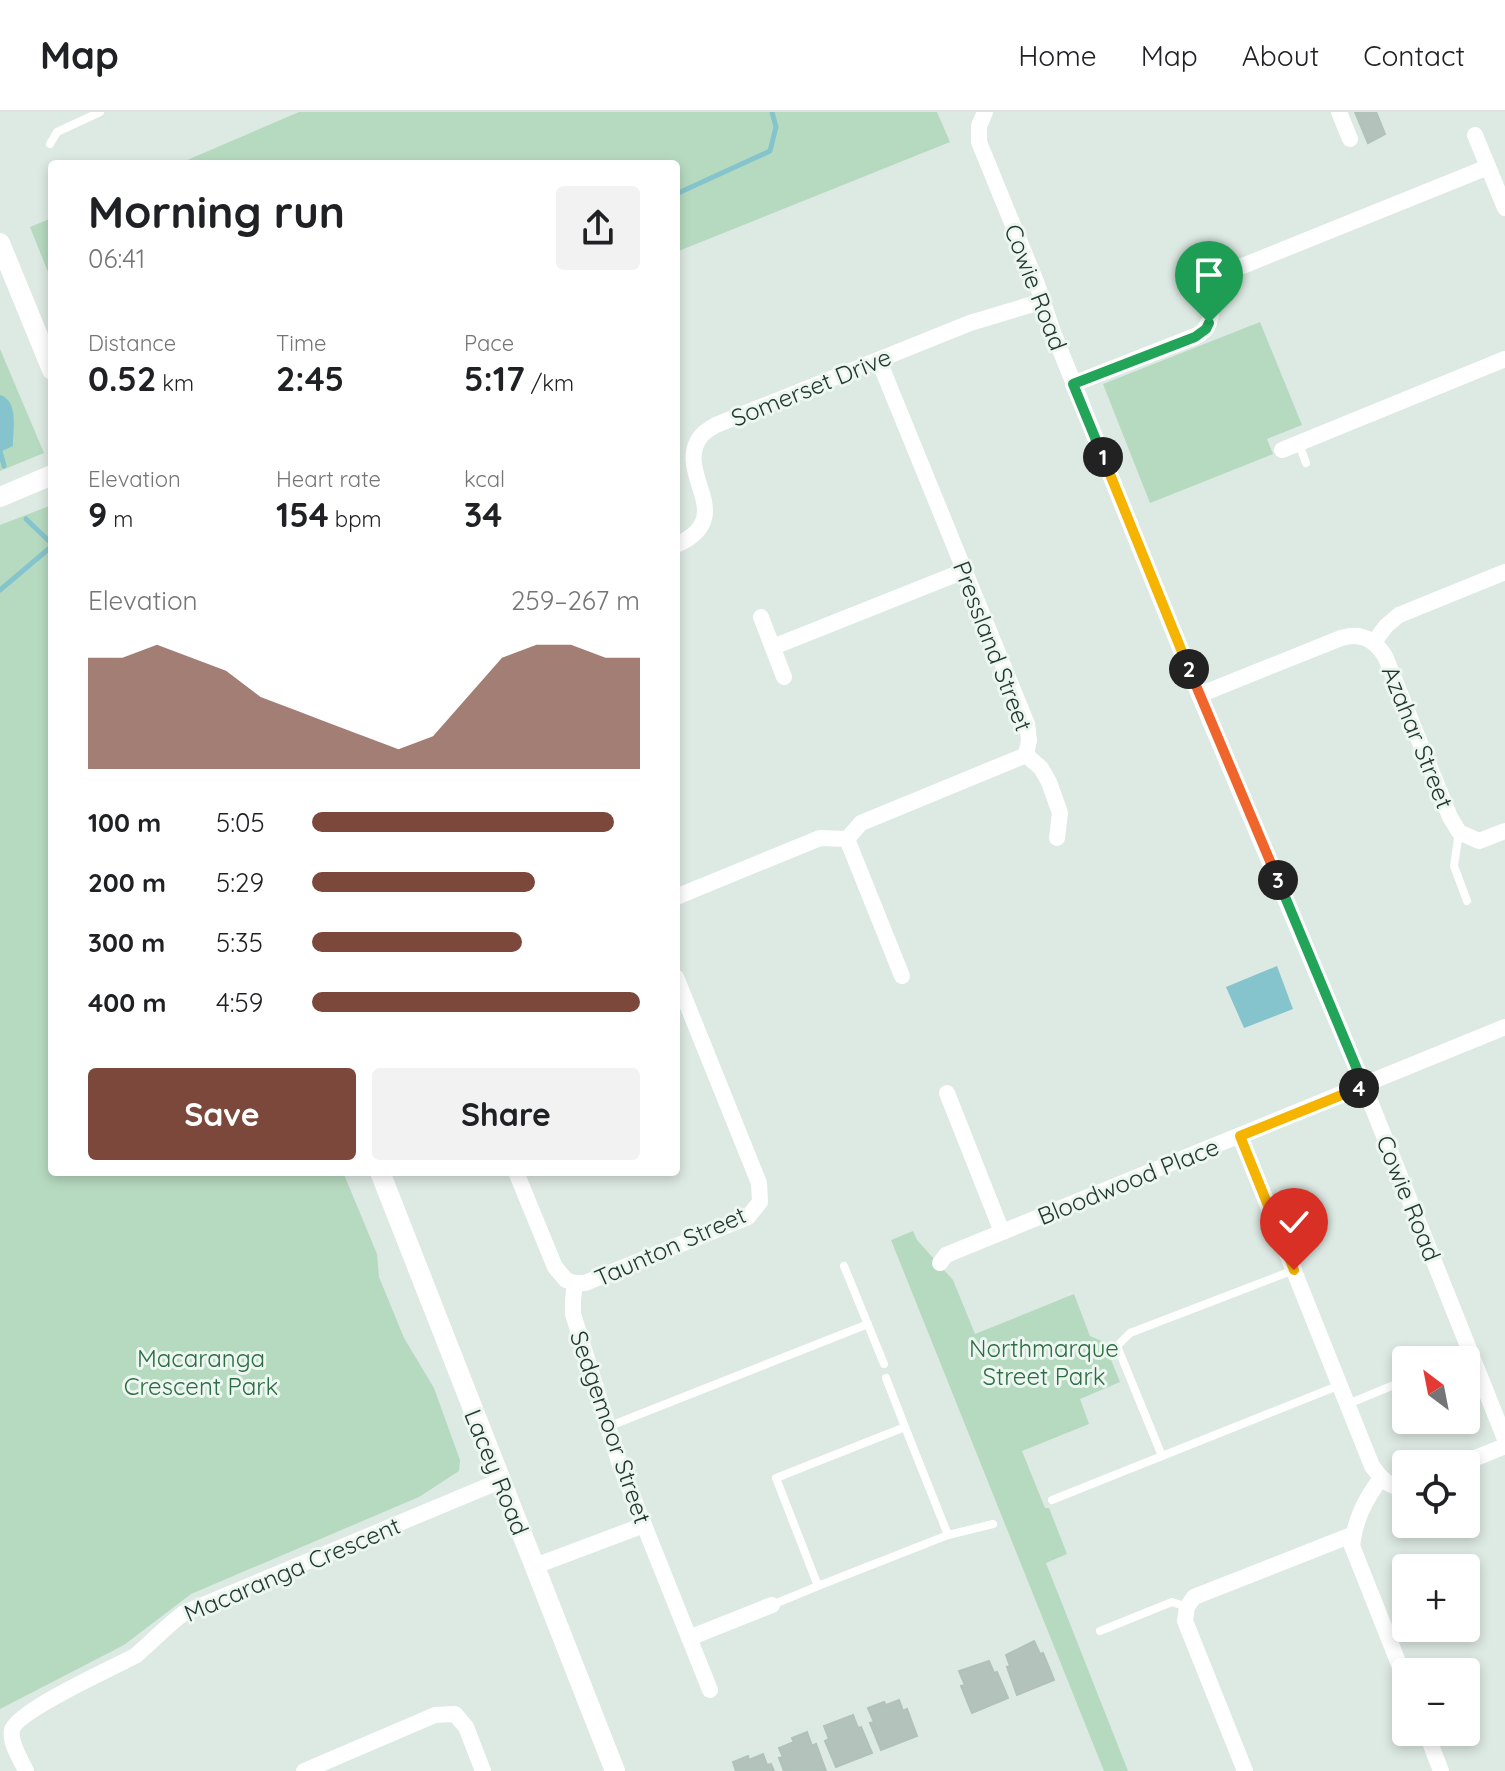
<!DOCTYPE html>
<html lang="en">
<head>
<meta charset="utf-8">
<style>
  body { margin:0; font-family:Quicksand,sans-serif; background:#f2f2f2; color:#202124; height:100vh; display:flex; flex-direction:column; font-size:30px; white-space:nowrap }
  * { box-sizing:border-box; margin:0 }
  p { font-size:26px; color:#757577 }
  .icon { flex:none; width:44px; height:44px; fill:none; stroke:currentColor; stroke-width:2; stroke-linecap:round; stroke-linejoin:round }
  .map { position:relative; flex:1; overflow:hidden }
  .drawer { position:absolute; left:48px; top:48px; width:632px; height:1016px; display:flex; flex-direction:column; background:#fff; border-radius:8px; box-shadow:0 4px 12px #0003 }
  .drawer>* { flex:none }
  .needle { width:52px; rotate:328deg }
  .tools { position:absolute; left:1392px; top:1234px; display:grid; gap:16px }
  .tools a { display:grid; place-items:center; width:88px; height:88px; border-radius:8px; background:#fff; box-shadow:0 4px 12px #0003; font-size:40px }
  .pin { position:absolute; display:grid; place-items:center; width:68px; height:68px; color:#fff; margin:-82px -34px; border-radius:50% 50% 50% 0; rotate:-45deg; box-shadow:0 0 8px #0007 }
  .pin .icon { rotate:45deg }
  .km { position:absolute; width:40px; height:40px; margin:-20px; border-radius:50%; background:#222; color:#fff; font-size:22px; line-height:40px; text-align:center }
  .round { display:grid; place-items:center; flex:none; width:84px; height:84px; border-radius:8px; background:#f2f2f2 }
  .head { display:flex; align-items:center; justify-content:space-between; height:136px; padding:0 40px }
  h1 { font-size:44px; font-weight:800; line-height:60px }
  .stats { display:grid; grid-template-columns:repeat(3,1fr); gap:12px; height:136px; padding:8px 40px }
  .stats div { display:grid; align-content:center }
  .stats b { font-size:34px; font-weight:800 }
  .stats small { font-size:22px; font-weight:400 }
  .stats p { font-size:22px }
  .chart { height:224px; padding:16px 40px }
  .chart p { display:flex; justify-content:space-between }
  .chart svg { width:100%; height:144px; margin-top:8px; fill:#7c483b; opacity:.7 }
  .button { display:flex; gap:16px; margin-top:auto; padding:16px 40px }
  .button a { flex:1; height:92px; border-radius:8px; background:#7c483b; color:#fff; font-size:32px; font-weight:800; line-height:92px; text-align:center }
  .button a+a { background:#f2f2f2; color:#202124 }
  ul { padding:0 40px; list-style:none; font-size:26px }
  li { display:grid; grid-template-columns:128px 96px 1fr; align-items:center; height:60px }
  li i { height:20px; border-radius:10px; background:#7c483b }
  header { display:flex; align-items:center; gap:48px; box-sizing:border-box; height:112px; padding:0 40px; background:#fff; border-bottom:2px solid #e0e0e0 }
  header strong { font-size:38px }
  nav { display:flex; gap:44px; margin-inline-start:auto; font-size:28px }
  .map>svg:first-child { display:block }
  .green { fill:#b6dabf }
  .water { fill:#86c4cd }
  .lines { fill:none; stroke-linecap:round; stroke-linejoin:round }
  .stream { stroke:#86c4cd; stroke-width:5 }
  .building { fill:#b3c3bc; stroke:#b0c2ba; stroke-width:2 }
  .service { stroke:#fff; stroke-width:8 }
  .minor { stroke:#fff; stroke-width:16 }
  .tertiary { stroke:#fff; stroke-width:20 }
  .split-1-casing { stroke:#fff; stroke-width:16 }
  .split-2-casing { stroke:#fff; stroke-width:16 }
  .split-3-casing { stroke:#fff; stroke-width:16 }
  .split-4-casing { stroke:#fff; stroke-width:16 }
  .split-5-casing { stroke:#fff; stroke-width:16 }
  .split-1 { stroke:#22a559; stroke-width:10 }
  .split-2 { stroke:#f5b400; stroke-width:10 }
  .split-3 { stroke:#f0652b; stroke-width:10 }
  .split-4 { stroke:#22a559; stroke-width:10 }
  .split-5 { stroke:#f5b400; stroke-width:10 }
  .labels { text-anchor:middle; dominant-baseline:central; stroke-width:6; stroke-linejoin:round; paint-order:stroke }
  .street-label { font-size:24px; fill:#203830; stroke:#edf6f1 }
  .park-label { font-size:24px; fill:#2c6d43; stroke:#edf6f1 }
</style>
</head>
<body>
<header>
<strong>Map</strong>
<nav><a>Home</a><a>Map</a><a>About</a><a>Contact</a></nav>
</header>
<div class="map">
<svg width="1505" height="1659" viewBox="0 0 1505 1659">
  <rect width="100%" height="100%" fill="#dde9e3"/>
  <g class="green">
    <path d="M299 0H937L950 30 676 140V52H178Z"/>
    <path d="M52 106V170L30 115Z"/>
    <path d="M1260 210 1302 313 1267 327 1273 342 1150 391 1103 272Z"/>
    <path d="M0 237 44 341 0 359Z"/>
    <path d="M52 393V1060H343L377 1142 379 1165 404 1226 434 1276 460 1348 459 1359 419 1385 191 1482 124 1533 0 1597V413Z"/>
    <path d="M913 1119 917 1128 953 1168 975 1222 1074 1182 1090 1224 1104 1230 1120 1270 1080 1287 1089 1312 1022 1339 1045 1396H1049L1067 1442 1046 1451 1128 1659H1104L891 1128Z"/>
  </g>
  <g class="water">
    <path d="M0 283C19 289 13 317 13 334L0 340Z"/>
    <path d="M1277 854 1293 897 1244 916 1226 875Z"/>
  </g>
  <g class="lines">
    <g class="stream">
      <path d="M676 82 770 39 776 15 772 0"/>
      <path d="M0 339 4 354"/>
      <path d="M26 407 52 432"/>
      <path d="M0 478 52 434"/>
    </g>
  </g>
  <g class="building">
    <path d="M1355 0H1376L1385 22 1368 31Z"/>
    <path d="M1034 1529 1040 1542 1043 1541 1054 1568 1017 1583 1007 1555 1010 1554 1006 1543Z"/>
    <path d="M989 1549 994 1561 997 1560 1008 1586 972 1601 961 1574 965 1573 959 1559Z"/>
    <path d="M899 1588 903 1599 907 1597 917 1624 881 1638 870 1611 874 1610 868 1596 884 1590 886 1593Z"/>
    <path d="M853 1603 858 1616 861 1615 872 1641 836 1655 825 1629 829 1627 824 1614Z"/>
    <path d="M807 1620 812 1634 816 1632 826 1659H784L779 1646 783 1645 779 1636 794 1630 792 1626Z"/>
    <path d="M763 1642 767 1653 771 1652 774 1659H736L733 1650 748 1644 749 1648Z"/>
  </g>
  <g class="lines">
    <g class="service">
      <path d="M50 32 57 20 100 0"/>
      <path d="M1299 332 1306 351"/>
      <path d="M1459 720 1454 754 1467 789"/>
      <path d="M844 1154 884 1252"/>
      <path d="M1456 1248 1470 1242"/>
      <path d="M1348 1292 1406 1268"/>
      <path d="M610 1314 868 1212"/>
      <path d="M1162 1344 1117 1234 1130 1221 1294 1158"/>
      <path d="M1052 1388 1340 1273"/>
      <path d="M948 1423 993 1412"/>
      <path d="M818 1474 948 1423 905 1315"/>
      <path d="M772 1493 818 1474 776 1366 905 1315 886 1266"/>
      <path d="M1100 1519 1172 1490 1187 1495"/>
    </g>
    <g class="minor">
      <path d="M985 0 979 14V30L1037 172 1053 220 1123 395 1199 583 1364 974 1505 1327"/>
      <path d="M1339 0 1350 27"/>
      <path d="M1475 23 1505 96"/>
      <path d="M1073 272 1200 222C1225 199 1196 179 1230 159L1488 55"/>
      <path d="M1282 338 1505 247"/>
      <path d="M676 433C741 404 672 361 701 324 704 320 711 316 716 313L970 211 1043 189"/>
      <path d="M761 505 784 565"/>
      <path d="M1374 530 1386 514 1399 503 1505 460"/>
      <path d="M773 535 964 459"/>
      <path d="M1199 583 1341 526C1360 520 1374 527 1385 544L1450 705 1459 720 1479 729 1505 719"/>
      <path d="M1026 643 1041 656 1049 670 1060 701 1057 726"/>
      <path d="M847 727 902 864"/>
      <path d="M676 785 820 726 847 727 861 711 1026 643 1029 628 1027 612 879 249"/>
      <path d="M947 981 1002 1120"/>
      <path d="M1240 1024 1372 1354C1381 1366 1390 1378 1406 1374"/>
      <path d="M516 1060 555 1155 566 1168 575 1171 573 1188V1202L620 1353 710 1578"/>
      <path d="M940 1151 946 1143 1505 915"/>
      <path d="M575 1171H585L748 1105 760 1090 759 1071 676 865"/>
      <path d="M1461 1352 1505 1334"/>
      <path d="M1381 1366C1365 1388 1355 1407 1352 1434L1406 1570"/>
      <path d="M535 1454 644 1413"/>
      <path d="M689 1526 772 1493"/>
      <path d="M1426 1620 1441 1659"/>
      <path d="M26 1659C21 1648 9 1630 12 1618 17 1599 114 1555 135 1544 152 1530 166 1514 184 1501L500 1369"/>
      <path d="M304 1659 435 1603 455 1602 466 1615 483 1659"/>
      <path d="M1245 1659 1185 1509 1187 1495 1194 1485 1354 1422"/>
    </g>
    <g class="tertiary">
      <path d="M0 131 52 258"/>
      <path d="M0 385 52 363"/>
      <path d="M380 1060 615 1659"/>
    </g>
  </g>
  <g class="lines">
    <defs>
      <path id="split-1" d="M1103 345 1073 272 1195 225 1206 217 1209 211"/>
      <path id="split-2" d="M1103 345 1189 557"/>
      <path id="split-3" d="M1189 557 1278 768"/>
      <path id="split-4" d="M1278 768 1364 974 1359 976"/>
      <path id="split-5" d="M1294 1158 1240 1024 1359 976"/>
    </defs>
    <use href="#split-1" class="split-1-casing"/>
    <use href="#split-2" class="split-2-casing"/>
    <use href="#split-3" class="split-3-casing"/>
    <use href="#split-4" class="split-4-casing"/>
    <use href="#split-5" class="split-5-casing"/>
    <use href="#split-1" class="split-1"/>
    <use href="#split-2" class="split-2"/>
    <use href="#split-3" class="split-3"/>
    <use href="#split-4" class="split-4"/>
    <use href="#split-5" class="split-5"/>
  </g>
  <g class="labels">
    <g class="street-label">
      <text transform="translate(1036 175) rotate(69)">Cowie Road</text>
      <text transform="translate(811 275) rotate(-22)">Somerset Drive</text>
      <text transform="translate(993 534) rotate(69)">Pressland Street</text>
      <text transform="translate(1418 625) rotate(68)">Azahar Street</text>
      <text transform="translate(1128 1069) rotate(-22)">Bloodwood Place</text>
      <text transform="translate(1409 1086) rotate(68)">Cowie Road</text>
      <text transform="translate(670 1134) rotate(-24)">Taunton Street</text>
      <text transform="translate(611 1315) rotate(71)">Sedgemoor Street</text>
      <text transform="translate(497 1360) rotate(68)">Lacey Road</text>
      <text transform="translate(292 1457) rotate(-23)">Macaranga Crescent</text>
    </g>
    <g class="park-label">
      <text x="1044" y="1236">Northmarque<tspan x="1044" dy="28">Street Park</tspan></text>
      <text x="201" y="1246">Macaranga<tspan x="201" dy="28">Crescent Park</tspan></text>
    </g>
  </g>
</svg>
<div class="tools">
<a><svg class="needle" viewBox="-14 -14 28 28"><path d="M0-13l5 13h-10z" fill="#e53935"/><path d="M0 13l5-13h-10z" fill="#757577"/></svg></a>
<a><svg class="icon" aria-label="locate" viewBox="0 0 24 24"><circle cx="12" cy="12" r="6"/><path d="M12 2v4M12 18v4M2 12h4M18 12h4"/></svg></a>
<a>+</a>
<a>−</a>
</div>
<div class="pin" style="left:1209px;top:211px;background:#1e9e55"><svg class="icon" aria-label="arrive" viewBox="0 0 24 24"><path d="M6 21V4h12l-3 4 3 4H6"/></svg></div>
<div class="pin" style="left:1294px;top:1158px;background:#d93025"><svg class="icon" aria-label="check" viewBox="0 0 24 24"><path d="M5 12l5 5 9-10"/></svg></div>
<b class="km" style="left:1103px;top:345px">1</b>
<b class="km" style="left:1189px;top:557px">2</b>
<b class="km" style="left:1278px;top:768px">3</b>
<b class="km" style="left:1359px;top:976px">4</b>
<section class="drawer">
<div class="head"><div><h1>Morning run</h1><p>06:41</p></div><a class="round"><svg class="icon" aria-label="share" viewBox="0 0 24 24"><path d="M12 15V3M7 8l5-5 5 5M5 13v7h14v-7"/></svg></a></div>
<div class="stats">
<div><p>Distance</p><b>0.52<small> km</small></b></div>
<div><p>Time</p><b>2:45</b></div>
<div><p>Pace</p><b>5:17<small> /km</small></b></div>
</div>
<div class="stats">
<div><p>Elevation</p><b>9<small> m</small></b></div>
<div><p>Heart rate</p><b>154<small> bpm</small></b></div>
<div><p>kcal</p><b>34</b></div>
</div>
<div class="chart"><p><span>Elevation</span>259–267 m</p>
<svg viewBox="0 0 160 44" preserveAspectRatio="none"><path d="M0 44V10L10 10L20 6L30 10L40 14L50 22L60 26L70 30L80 34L90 38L100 34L110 22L120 10L130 6L140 6L150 10L160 10V44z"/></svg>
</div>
<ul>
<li><b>100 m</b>5:05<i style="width:92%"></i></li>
<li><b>200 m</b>5:29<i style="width:68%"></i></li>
<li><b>300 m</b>5:35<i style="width:64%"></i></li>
<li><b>400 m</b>4:59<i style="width:100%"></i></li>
</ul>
<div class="button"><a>Save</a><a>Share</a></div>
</section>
</div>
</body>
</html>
